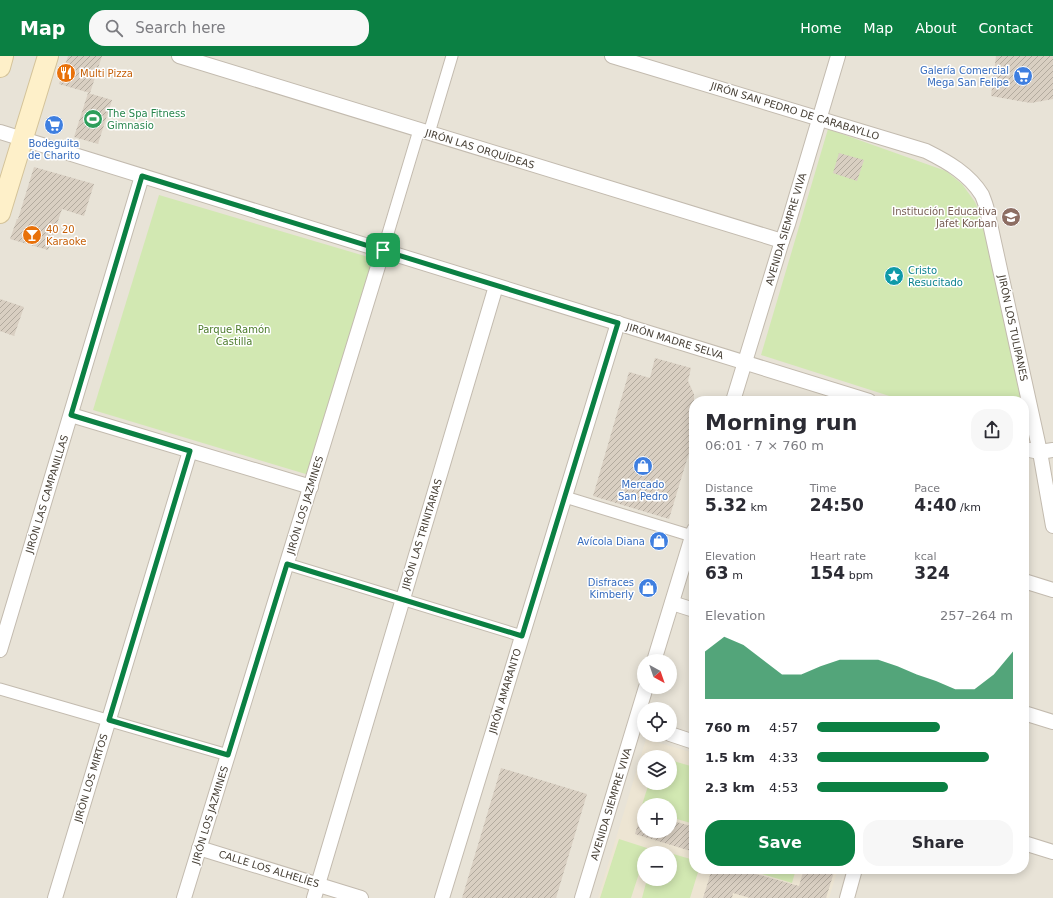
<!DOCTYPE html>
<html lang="en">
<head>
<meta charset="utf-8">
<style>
  body { margin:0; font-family:"DejaVu Sans",sans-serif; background:#f7f7f7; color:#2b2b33; height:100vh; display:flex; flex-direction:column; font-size:15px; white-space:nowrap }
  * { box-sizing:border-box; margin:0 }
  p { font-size:13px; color:#7c7c81 }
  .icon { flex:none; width:22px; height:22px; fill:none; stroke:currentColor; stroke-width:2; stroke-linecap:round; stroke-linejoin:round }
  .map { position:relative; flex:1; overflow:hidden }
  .panel { position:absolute; left:689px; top:340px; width:340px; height:478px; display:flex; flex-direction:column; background:#fff; border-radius:16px; box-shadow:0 2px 10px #0003 }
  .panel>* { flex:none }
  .needle { width:26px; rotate:140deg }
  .buttons { position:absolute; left:637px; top:598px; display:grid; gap:8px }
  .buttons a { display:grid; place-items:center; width:40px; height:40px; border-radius:50%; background:#fff; box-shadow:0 2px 10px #0003; font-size:20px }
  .pin { position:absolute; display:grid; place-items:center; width:34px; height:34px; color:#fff; margin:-17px; border-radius:8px; box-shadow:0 2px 6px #0006 }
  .round { display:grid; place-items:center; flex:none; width:42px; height:42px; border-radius:16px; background:#f7f7f7 }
  .headline { display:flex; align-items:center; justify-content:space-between; height:68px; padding:0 16px }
  h1 { font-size:22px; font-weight:700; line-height:30px }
  .stats { display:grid; grid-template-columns:repeat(3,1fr); gap:6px; height:68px; padding:4px 16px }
  .stats div { display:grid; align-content:center }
  .stats b { font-size:17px; font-weight:700 }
  .stats small { font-size:11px; font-weight:400 }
  .stats p { font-size:11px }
  .chart { height:112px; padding:8px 16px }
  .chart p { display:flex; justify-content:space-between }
  .chart svg { width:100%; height:72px; margin-top:4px; fill:#0b8043; opacity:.7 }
  .button { display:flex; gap:8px; margin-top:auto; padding:8px 16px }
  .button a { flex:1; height:46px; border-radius:16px; background:#0b8043; color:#fff; font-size:16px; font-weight:700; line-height:46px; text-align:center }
  .button a+a { background:#f7f7f7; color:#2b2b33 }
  ul { padding:0 16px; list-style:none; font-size:13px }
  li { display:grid; grid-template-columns:64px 48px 1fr; align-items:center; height:30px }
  li i { height:10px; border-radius:5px; background:#0b8043 }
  header { display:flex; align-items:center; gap:24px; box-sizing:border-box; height:56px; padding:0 20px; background:#0b8043; color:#fff }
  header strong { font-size:19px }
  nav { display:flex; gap:22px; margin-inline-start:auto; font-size:14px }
  .search { width:280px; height:36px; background:#f7f7f7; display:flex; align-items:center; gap:10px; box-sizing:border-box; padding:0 14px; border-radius:16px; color:#7c7c81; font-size:15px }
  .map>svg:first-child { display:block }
  .residential { fill:#e8e3d7; fill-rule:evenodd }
  .education { fill:#ede5d3; fill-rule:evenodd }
  .green { fill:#d2e8b2 }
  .building { fill:url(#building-hatch) }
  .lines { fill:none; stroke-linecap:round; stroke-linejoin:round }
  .pedestrian-casing { stroke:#c3bbaf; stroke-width:13 }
  .minor-casing { stroke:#c3bbaf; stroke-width:16 }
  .secondary-casing { stroke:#d4c399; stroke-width:22 }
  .pedestrian { stroke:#fff; stroke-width:11 }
  .minor { stroke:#fff; stroke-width:14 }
  .secondary { stroke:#fef0c9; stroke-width:20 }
  .route-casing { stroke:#fff; stroke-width:8 }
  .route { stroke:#0b8043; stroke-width:5 }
  .labels { text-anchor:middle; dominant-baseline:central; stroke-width:3; stroke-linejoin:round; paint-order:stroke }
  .shop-label { font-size:10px; fill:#366cbe; stroke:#fff; text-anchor:end }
  .food-label { font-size:10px; fill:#c56008; stroke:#fff; text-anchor:start }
  .street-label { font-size:10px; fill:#484137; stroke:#fff }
  .leisure-label { font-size:10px; fill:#27864d; stroke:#fff; text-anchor:start }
  .education-label { font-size:10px; fill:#785e54; stroke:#fff; text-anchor:end }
  .culture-label { font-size:10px; fill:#0d838f; stroke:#fff; text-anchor:start }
  .park-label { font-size:10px; fill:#4b7b2a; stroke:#fff }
</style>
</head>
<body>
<header>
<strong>Map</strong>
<div class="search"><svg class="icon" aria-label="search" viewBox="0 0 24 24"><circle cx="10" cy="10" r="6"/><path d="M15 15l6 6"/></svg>Search here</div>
<nav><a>Home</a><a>Map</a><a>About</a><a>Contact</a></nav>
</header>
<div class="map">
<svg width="1053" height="842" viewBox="0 0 1053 842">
  <defs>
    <pattern id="building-hatch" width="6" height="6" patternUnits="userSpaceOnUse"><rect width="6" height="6" fill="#d9cfc2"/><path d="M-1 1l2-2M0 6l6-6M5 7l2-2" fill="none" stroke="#b2aa9e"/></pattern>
  </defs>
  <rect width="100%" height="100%" fill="#f4f1e9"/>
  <path class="residential" d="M0 0H1053V842H0ZM694 345H1024V813H694ZM644 605H670V631H644ZM644 653H670V679H644ZM644 701H670V727H644ZM644 749H670V775H644ZM644 797H670V823H644Z"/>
  <path class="education" d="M646 683 694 697V813H838L829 842H598ZM644 701H670V727H644ZM644 749H670V775H644ZM644 797H670V823H644Z"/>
  <g class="green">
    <path d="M828 73 946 115 962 128 975 146 984 167 1022 345H905L761 299Z"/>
    <path d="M159 139 375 203 309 419 93 354Z"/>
    <path d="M670 704 694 711V768L670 761V749H644V753L641 752 649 727H670Z"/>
    <path d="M619 783 647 792 646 797H644V802L631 842H600Z"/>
    <path d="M656 793 694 804V813H699L690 842H642L647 823H670V797H655Z"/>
    <path d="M749 813H796L792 827 749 814Z"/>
  </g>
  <g class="building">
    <path d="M68 0H102L90 37 59 28Z"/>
    <path d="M996 0H1053V43L1031 47 991 40Z"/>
    <path d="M88 37 112 44 98 88 74 81Z"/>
    <path d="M839 97 864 104 857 125 833 117Z"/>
    <path d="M34 111 94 128 84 160 62 153 48 194 10 183 17 163H18Z"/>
    <path d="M0 243 24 251 14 280 0 275Z"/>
    <path d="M655 302 691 312 688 325 694 338V380L669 463 593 440 629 316 650 322Z"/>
    <path d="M501 712 587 738 556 842H462Z"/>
    <path d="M642 755 644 756V775H670V764L694 771V796L635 778Z"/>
    <path d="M712 813H738L799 830 804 813H821L834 816 826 842H750L733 837 732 842H703Z"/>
  </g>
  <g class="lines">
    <defs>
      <g id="pedestrian">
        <path d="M429 77 452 0"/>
        <path d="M383 194 419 74"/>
        <path d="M565 441 692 480"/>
        <path d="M287 508 522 580"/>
        <path d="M0 633 228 699"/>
      </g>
      <g id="minor">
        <path d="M179 0 782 185"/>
        <path d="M612 0 926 95C948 106 969 118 982 139 984 144 986 149 987 154L1040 396 1053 470"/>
        <path d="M0 76 869 345"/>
        <path d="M733 345 782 185 788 168 838 0"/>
        <path d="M71 359 311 431"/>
        <path d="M1024 393 1040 396 1053 394"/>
        <path d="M1024 525 1053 534"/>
        <path d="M672 547 694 554"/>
        <path d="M0 594 142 120"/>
        <path d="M654 605 694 474"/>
        <path d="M1024 657 1053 666"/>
        <path d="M670 678 694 686"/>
        <path d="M1024 787 1053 796"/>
        <path d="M199 792 361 842"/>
        <path d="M55 842 190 395"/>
        <path d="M184 842 383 194"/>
        <path d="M314 842 496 230"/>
        <path d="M442 842 618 267"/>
        <path d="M582 842 646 631"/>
        <path d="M847 842 855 813"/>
      </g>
      <g id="secondary">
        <path d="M0 11 3 0"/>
        <path d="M0 157 48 0"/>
      </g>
    </defs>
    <use href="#pedestrian" class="pedestrian-casing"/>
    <use href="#minor" class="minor-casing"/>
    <use href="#secondary" class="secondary-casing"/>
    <use href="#pedestrian" class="pedestrian"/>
    <use href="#minor" class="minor"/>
    <use href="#secondary" class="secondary"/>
  </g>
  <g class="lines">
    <defs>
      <path id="route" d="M142 120 618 267 522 580 287 508 228 699 109 664 190 395 71 359Z"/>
    </defs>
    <use href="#route" class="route-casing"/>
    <use href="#route" class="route"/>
  </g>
  <defs>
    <symbol id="restaurant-disc" viewBox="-11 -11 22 22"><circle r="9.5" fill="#e8710a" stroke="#fff"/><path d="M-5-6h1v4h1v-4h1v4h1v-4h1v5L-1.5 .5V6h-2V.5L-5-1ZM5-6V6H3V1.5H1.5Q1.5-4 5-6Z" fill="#fff"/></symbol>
    <symbol id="supermarket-disc" viewBox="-11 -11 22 22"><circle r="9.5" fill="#3f7fe0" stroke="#fff"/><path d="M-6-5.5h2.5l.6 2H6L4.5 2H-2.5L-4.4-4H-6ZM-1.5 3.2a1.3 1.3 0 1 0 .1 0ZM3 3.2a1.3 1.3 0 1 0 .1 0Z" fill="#fff"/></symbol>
    <symbol id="stadium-disc" viewBox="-11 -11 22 22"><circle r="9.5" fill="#2e9e5b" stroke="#fff"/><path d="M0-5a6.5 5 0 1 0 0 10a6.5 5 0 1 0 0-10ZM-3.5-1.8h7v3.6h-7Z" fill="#fff"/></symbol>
    <symbol id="school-disc" viewBox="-11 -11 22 22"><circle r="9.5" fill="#8d6e63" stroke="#fff"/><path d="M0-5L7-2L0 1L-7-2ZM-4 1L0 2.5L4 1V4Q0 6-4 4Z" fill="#fff"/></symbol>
    <symbol id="bar-disc" viewBox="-11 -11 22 22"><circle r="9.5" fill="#e8710a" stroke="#fff"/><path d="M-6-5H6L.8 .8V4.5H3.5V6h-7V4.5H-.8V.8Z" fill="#fff"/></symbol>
    <symbol id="sight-disc" viewBox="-11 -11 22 22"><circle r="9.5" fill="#0f9aa8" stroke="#fff"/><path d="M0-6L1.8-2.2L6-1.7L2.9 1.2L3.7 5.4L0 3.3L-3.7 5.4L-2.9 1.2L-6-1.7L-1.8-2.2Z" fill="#fff"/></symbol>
    <symbol id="shop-disc" viewBox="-11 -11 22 22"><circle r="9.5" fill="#3f7fe0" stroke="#fff"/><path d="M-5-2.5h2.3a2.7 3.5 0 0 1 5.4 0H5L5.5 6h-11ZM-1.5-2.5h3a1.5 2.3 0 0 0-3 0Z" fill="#fff"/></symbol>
  </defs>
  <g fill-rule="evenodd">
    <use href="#restaurant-disc" x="55" y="6" width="22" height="22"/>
    <use href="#supermarket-disc" x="1012" y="9" width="22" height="22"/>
    <use href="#stadium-disc" x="82" y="52" width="22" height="22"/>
    <use href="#supermarket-disc" x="43" y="58" width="22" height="22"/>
    <use href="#school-disc" x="1000" y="150" width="22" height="22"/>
    <use href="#bar-disc" x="21" y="168" width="22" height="22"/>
    <use href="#sight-disc" x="883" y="209" width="22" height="22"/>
    <use href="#shop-disc" x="632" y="399" width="22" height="22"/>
    <use href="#shop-disc" x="648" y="474" width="22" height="22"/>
    <use href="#shop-disc" x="637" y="521" width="22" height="22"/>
  </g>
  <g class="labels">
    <g class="shop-label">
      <text x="1009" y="14">Galería Comercial<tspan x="1009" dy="12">Mega San Felipe</tspan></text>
      <text x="54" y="87" text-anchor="middle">Bodeguita<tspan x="54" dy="12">de Charito</tspan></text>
      <text x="643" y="428" text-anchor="middle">Mercado<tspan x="643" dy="12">San Pedro</tspan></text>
      <text x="645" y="485">Avícola Diana</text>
      <text x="634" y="526">Disfraces<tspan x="634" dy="12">Kimberly</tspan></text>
    </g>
    <g class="food-label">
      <text x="80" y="17">Multi Pizza</text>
      <text x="46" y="173">40 20<tspan x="46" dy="12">Karaoke</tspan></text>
    </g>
    <g class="street-label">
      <text transform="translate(795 55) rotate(17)">JIRÓN SAN PEDRO DE CARABAYLLO</text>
      <text transform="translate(480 93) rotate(17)">JIRÓN LAS ORQUÍDEAS</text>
      <text transform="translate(786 173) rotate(-73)">AVENIDA SIEMPRE VIVA</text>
      <text transform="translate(1013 272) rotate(78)">JIRÓN LOS TULIPANES</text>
      <text transform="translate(675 285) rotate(17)">JIRÓN MADRE SELVA</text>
      <text transform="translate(47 438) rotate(-73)">JIRÓN LAS CAMPANILLAS</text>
      <text transform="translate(305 449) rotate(-73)">JIRÓN LOS JAZMINES</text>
      <text transform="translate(422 478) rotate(-73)">JIRÓN LAS TRINITARIAS</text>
      <text transform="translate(505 635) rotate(-73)">JIRÓN AMARANTO</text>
      <text transform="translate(91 722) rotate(-73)">JIRÓN LOS MIRTOS</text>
      <text transform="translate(611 748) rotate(-73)">AVENIDA SIEMPRE VIVA</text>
      <text transform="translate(210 759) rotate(-73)">JIRÓN LOS JAZMINES</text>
      <text transform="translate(269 813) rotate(17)">CALLE LOS ALHELÍES</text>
    </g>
    <g class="leisure-label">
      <text x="107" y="57">The Spa Fitness<tspan x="107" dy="12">Gimnasio</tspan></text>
    </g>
    <g class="education-label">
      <text x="997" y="155">Institución Educativa<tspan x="997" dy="12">Jafet Korban</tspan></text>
    </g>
    <g class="culture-label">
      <text x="908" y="214">Cristo<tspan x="908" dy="12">Resucitado</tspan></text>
    </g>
    <g class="park-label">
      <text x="234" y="273">Parque Ramón<tspan x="234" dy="12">Castilla</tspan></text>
    </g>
  </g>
</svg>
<div class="buttons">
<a><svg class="needle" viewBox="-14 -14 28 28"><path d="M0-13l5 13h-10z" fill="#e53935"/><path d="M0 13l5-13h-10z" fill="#7c7c81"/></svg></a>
<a><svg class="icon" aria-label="locate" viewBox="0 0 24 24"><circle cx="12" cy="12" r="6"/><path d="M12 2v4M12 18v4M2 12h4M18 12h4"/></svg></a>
<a><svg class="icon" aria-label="layers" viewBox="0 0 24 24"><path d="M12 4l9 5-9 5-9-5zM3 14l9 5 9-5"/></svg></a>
<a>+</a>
<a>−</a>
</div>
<div class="pin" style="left:383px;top:194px;background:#1e9e55"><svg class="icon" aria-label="arrive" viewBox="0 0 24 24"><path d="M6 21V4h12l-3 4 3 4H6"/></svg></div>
<section class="panel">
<div class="headline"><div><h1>Morning run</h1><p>06:01 · 7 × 760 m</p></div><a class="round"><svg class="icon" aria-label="share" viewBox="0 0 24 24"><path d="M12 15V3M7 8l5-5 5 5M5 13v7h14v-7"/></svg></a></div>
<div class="stats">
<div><p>Distance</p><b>5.32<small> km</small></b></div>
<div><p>Time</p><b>24:50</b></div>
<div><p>Pace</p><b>4:40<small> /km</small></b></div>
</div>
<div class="stats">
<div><p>Elevation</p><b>63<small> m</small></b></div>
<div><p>Heart rate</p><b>154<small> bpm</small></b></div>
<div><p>kcal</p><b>324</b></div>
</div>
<div class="chart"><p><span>Elevation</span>257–264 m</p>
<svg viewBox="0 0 160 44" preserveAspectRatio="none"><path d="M0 44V15L10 6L20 11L30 20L40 29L50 29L60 24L70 20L80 20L90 20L100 24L110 29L120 33L130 38L140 38L150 29L160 15V44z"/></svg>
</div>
<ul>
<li><b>760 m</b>4:57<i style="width:63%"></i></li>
<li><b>1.5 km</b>4:33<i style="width:88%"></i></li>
<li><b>2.3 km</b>4:53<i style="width:67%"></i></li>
</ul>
<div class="button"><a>Save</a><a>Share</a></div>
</section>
</div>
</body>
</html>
